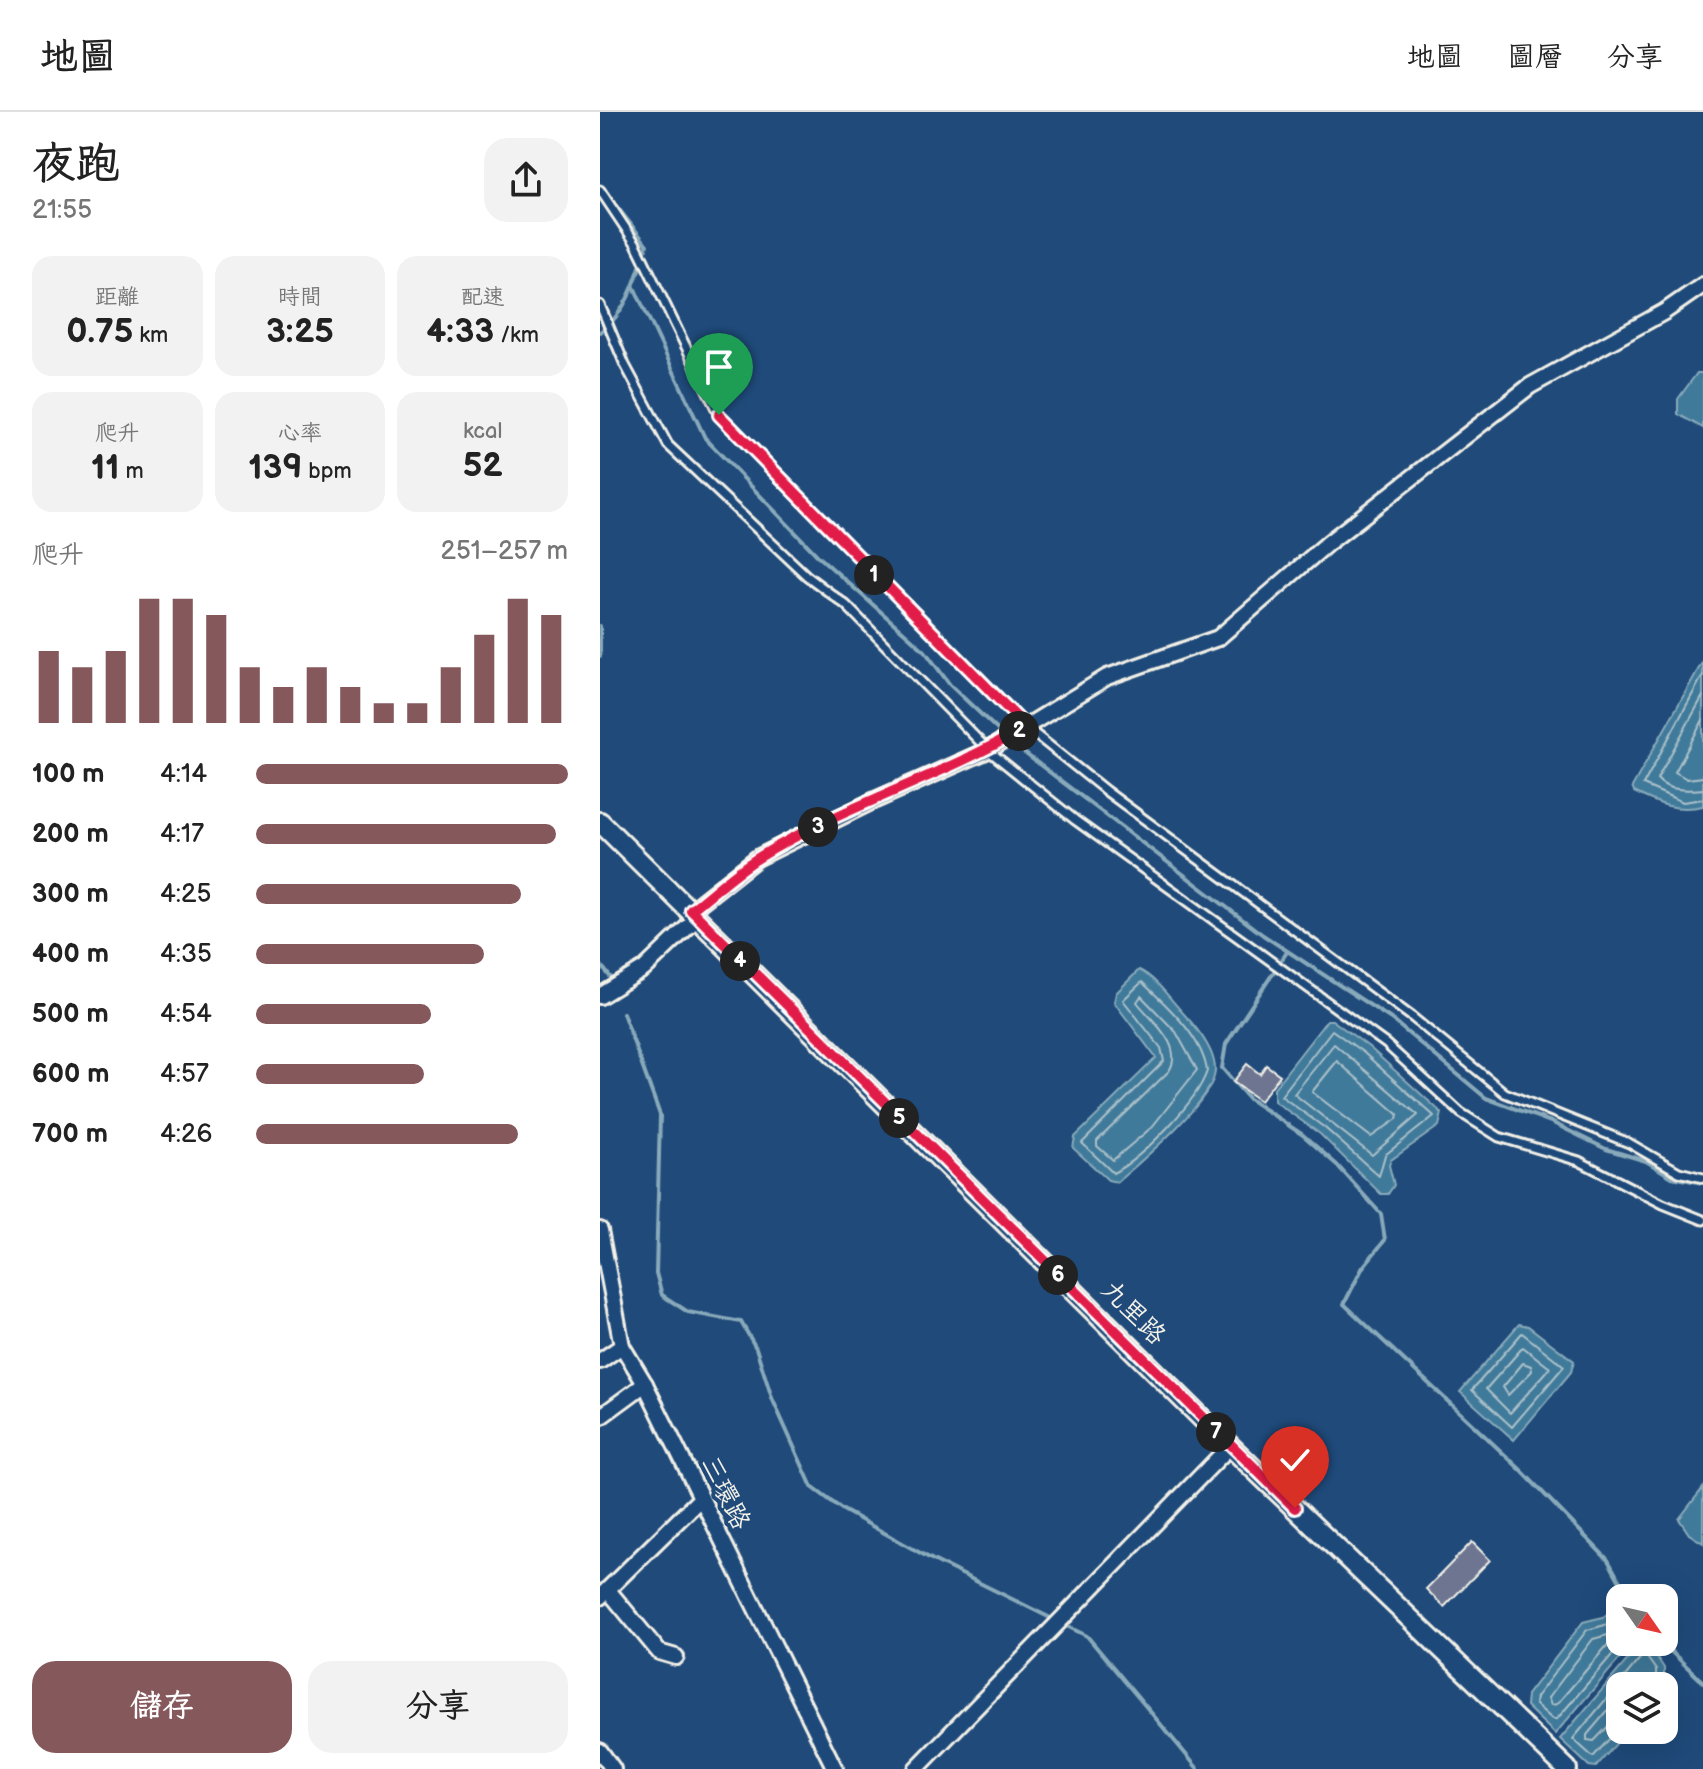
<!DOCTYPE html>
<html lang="zh-TW">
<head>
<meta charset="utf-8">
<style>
  body { margin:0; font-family:"Balsamiq Sans","LXGW WenKai TC",sans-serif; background:#f2f2f2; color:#222; height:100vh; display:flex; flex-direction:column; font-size:30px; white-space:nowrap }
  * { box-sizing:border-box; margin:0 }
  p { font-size:26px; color:#767676 }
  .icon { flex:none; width:44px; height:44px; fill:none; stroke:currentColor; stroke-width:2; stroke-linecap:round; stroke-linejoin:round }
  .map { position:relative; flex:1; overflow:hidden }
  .side { display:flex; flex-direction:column; background:#fff; width:600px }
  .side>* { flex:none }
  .needle { width:52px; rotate:124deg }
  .tools { position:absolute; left:1006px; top:1472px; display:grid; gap:16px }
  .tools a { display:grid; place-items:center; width:72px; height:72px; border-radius:16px; background:#fff; box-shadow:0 8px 32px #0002; font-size:40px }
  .pin { position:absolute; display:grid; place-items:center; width:68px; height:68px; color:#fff; margin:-82px -34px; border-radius:50% 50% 50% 0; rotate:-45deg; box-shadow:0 0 8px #0007 }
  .pin .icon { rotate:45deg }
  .km { position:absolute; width:40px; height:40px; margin:-20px; border-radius:50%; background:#222; color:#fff; font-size:22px; line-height:40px; text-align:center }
  .round { display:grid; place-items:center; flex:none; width:84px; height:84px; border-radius:24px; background:#f2f2f2 }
  .headline { display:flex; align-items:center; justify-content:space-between; height:136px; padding:0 32px }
  h1 { font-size:44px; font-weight:700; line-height:60px }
  .stats { display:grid; grid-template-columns:repeat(3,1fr); gap:12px; height:136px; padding:8px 32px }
  .stats div { display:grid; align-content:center; border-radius:20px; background:#f2f2f2; text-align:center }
  .stats b { font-size:34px; font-weight:700 }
  .stats small { font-size:22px; font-weight:400 }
  .stats p { font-size:22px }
  .chart { height:224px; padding:16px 32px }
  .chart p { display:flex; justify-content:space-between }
  .chart svg { width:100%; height:144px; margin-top:8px; stroke:#85585c; stroke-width:6 }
  .button { display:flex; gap:16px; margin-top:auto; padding:16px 32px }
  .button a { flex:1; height:92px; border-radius:24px; background:#85585c; color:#fff; font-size:32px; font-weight:700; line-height:92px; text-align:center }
  .button a+a { background:#f2f2f2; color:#222 }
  ul { padding:0 32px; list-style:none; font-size:26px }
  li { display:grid; grid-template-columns:128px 96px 1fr; align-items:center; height:60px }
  li i { height:20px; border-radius:10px; background:#85585c }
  header { display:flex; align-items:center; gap:48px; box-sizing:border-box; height:112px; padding:0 40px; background:#fff; border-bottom:2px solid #e0e0e0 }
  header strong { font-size:38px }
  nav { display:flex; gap:44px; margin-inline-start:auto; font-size:28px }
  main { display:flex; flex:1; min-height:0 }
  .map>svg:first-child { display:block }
  .water { fill:#417a9b; stroke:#89aaba; stroke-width:2 }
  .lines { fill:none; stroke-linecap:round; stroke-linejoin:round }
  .shore { stroke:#acc1c9; stroke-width:2 }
  .stream { stroke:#89aaba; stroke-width:4 }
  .building { fill:#6d7491; stroke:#f4f1e8; stroke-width:2 }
  .lane-casing { stroke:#f4f1e8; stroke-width:13 }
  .street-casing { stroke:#f4f1e8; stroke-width:20 }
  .secondary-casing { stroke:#f4f1e8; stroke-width:24 }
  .lane { stroke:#1f4a7a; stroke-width:7 }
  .street { stroke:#1f4a7a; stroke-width:14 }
  .secondary { stroke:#1f4a7a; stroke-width:18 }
  .route-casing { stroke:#fff; stroke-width:16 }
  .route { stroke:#e11d48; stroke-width:10 }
  .labels { text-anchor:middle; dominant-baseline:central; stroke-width:8; stroke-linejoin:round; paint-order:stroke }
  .street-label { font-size:26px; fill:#f4f1e8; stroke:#1f4a7a }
</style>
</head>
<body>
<header>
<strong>地圖</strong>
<nav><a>地圖</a><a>圖層</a><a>分享</a></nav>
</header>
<main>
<section class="side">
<div class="headline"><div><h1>夜跑</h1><p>21:55</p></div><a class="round"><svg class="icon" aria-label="share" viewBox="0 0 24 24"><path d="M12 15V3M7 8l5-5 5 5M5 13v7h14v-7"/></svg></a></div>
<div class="stats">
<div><p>距離</p><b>0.75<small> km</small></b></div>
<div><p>時間</p><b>3:25</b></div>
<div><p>配速</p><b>4:33<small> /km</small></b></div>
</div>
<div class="stats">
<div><p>爬升</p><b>11<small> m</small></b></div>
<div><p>心率</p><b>139<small> bpm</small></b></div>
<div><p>kcal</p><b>52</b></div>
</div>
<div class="chart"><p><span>爬升</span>251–257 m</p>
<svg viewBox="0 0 160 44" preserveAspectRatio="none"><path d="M5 44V22M15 44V27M25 44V22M35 44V6M45 44V6M55 44V11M65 44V27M75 44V33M85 44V27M95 44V33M105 44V38M115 44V38M125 44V27M135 44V17M145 44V6M155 44V11"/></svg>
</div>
<ul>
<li><b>100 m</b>4:14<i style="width:100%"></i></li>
<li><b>200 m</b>4:17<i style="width:96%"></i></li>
<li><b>300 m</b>4:25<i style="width:85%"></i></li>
<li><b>400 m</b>4:35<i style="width:73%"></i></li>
<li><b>500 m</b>4:54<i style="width:56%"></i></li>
<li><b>600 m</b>4:57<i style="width:54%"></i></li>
<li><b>700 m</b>4:26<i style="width:84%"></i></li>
</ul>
<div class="button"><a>儲存</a><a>分享</a></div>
</section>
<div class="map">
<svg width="1103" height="1657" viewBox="0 0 1103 1657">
  <rect width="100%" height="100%" fill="#1f4a7a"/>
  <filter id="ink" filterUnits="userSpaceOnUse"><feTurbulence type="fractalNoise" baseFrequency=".0125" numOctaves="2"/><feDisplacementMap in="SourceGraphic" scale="16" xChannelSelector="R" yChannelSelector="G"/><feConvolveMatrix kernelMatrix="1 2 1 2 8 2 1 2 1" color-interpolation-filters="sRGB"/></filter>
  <g filter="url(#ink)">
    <g class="water">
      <path d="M1097 261H1103V316L1078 302V287Z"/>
      <path d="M1103 549V694C1076 700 1058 692 1034 680L1032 675Z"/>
      <path d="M539 858C555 865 570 887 583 901 596 915 616 939 615 959 614 988 539 1051 517 1070L508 1068 473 1036 475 1025 556 946 514 890 516 881Z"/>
      <path d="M727 908H732L769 935 842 1001 839 1014 791 1048 789 1053 794 1073 788 1082H781L720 1022 674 989V976Z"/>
      <path d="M919 1212 928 1214 974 1249 971 1260 914 1328 860 1280Z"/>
      <path d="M1103 1376V1431L1089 1422 1079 1407Z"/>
      <path d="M1017 1495 1020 1530H1034L955 1622 926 1594 927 1583 983 1510 1003 1505Z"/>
      <path d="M1041 1532H1048L1064 1556V1576L1020 1574V1618H1028L996 1655 989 1654 960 1627Z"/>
    </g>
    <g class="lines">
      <g class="shore">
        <path d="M1103 563 1043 673 1083 690 1103 687"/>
        <path d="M1103 584 1057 667C1068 680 1088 678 1103 677"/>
        <path d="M1103 608 1075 660 1087 667 1103 665"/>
        <path d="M542 870C566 893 602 924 607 959 597 990 542 1046 513 1061L482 1031 564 949 561 936 523 888Z"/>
        <path d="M541 884 576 920 597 958 552 1015 513 1048 497 1034V1029L569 959C585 934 551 908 537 890Z"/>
        <path d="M732 918 764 941 834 1004 785 1043 779 1064 725 1016 681 984Z"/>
        <path d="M734 932 818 1003 772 1043 694 982Z"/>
        <path d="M737 949 798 1002 797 1007 771 1025 712 980Z"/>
        <path d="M922 1221 964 1254 912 1315 872 1278Z"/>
        <path d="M923 1235 950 1256 910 1301 886 1277Z"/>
        <path d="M923 1251 931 1254 932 1259 908 1283 903 1275Z"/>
        <path d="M1020 1503 1005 1513 987 1518 936 1585 935 1592 952 1607H957L1023 1530"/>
        <path d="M1008 1523 1011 1529 957 1592 951 1593 948 1586 993 1527Z"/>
        <path d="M1020 1584 987 1623V1628L994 1629 1020 1602"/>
        <path d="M1020 1615 993 1645 973 1627 1042 1544H1046L1056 1558V1574"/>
      </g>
      <g class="stream">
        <path d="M34 175 105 326 217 443 325 539 350 573 404 624"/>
        <path d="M0 220C28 200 37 164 47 133L7 82"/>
        <path d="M0 514V544"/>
        <path d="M410 630 663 823 791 907 886 986 951 1010 1006 1037 1046 1049 1072 1065 1103 1071"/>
        <path d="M687 840 626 932 622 956 649 987 703 1023 737 1053 781 1102 785 1128 763 1155 744 1192 921 1358 1008 1448 1029 1486"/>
        <path d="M0 852 12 867"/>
        <path d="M23 901 60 1003 56 1161 62 1183 88 1200 141 1210 156 1236 172 1286 212 1375 243 1398 333 1448 487 1524 598 1657"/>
        <path d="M1061 1530 1103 1570"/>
      </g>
    </g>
    <g class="building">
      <path d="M647 952 660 962 666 953 680 963 660 989 633 970Z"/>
      <path d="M872 1430 890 1448 844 1495 826 1477Z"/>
    </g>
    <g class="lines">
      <defs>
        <g id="lane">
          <path d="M0 78 36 132 119 303 426 615 506 679 812 905 905 981 1029 1031 1079 1060 1103 1066"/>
          <path d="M0 193 25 253 68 333 207 464 246 493 388 638 475 708 786 932 861 1001 899 1025 979 1049 1063 1092 1103 1108"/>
        </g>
        <g id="street">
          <path d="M91 798 157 746 273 689 388 638 507 565 618 526 728 431 930 274 1064 200 1103 173"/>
          <path d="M0 884 44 857 97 806"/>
          <path d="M0 1118 22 1234 45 1272 235 1657"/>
          <path d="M0 1249 22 1234"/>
          <path d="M0 1305 45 1272"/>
          <path d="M8 1478 59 1540 76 1545"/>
          <path d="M0 1485 101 1386"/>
          <path d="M0 1639 13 1657"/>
          <path d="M316 1657 630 1334"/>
        </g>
        <path id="secondary" d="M0 710 630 1334 967 1657"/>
      </defs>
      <use href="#lane" class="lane-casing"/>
      <use href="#street" class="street-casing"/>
      <use href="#secondary" class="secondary-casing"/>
      <use href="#lane" class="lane"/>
      <use href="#street" class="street"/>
      <use href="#secondary" class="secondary"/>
    </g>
  </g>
  <g class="lines" filter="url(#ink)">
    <defs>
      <path id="route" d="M119 303 426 615C341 666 243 693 158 746 134 761 113 781 91 798L695 1396"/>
    </defs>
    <use href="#route" class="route-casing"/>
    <use href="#route" class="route"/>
  </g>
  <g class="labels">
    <g class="street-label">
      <text transform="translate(533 1201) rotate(45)">九里路</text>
      <text transform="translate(125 1381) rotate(64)">三環路</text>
    </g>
  </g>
</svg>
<div class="tools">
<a><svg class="needle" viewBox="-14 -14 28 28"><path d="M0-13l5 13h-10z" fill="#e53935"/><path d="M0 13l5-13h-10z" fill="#767676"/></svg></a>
<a><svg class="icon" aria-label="layers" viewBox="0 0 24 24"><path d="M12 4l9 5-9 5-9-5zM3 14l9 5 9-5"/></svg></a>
</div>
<div class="pin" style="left:119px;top:303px;background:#1e9e55"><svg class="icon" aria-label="arrive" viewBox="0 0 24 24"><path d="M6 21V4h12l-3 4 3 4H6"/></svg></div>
<div class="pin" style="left:695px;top:1396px;background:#d93025"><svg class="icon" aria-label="check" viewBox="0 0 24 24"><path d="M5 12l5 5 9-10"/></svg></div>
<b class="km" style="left:274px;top:463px">1</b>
<b class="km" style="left:419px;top:619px">2</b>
<b class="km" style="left:218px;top:715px">3</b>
<b class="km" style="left:140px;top:849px">4</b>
<b class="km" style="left:299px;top:1006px">5</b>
<b class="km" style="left:458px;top:1163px">6</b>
<b class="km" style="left:616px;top:1320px">7</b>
</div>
</main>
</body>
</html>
